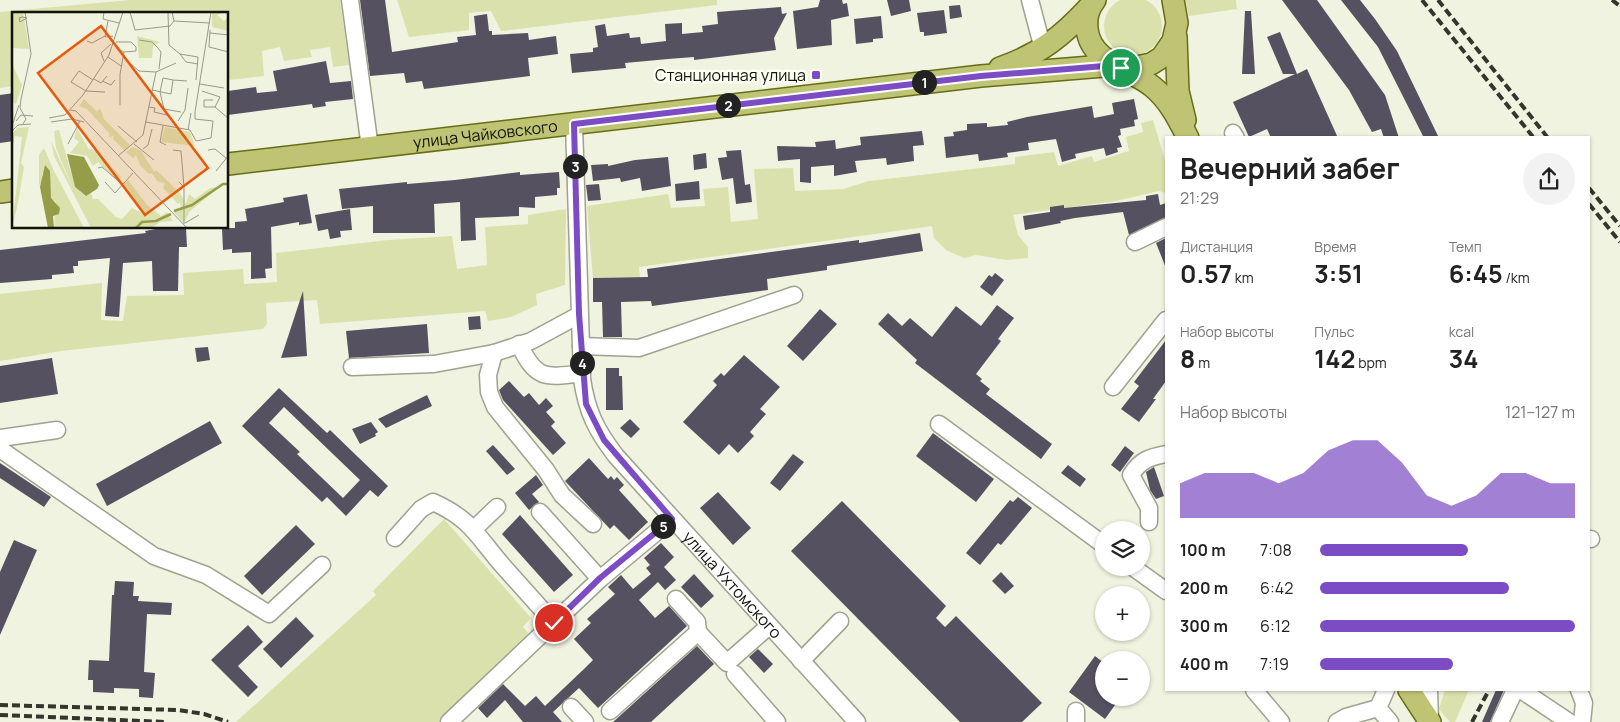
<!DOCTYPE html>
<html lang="ru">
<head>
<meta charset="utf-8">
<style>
  body { margin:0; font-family:Manrope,sans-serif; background:#f2f2f2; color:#222; height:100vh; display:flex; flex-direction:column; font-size:19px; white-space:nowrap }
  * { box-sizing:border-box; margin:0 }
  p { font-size:16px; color:#767676 }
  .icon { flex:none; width:28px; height:28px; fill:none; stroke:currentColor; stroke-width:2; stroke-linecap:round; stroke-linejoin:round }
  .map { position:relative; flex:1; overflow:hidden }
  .details { position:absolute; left:1165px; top:136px; width:425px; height:555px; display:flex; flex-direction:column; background:#fff; border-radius:0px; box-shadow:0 1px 4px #0004 }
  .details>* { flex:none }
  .fabs { position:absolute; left:1095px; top:521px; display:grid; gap:10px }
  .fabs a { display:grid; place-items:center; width:55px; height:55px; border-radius:50%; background:#fff; box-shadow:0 1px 4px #0004; font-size:25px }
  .pin { position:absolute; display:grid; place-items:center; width:42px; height:42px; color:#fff; margin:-21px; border:2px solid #fff; border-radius:50%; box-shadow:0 1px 5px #0007 }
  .km { position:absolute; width:25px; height:25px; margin:-12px; border-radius:50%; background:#222; color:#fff; font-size:14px; line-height:25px; text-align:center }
  .round { display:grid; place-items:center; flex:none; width:52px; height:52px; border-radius:26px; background:#f2f2f2 }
  .headline { display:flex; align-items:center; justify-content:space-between; height:85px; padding:0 15px }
  h1 { font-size:28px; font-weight:700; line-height:38px }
  .stats { display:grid; grid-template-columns:repeat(3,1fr); gap:8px; height:85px; padding:5px 15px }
  .stats div { display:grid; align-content:center }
  .stats b { font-size:25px; font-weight:700 }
  .stats small { font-size:14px; font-weight:400 }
  .stats p { font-size:14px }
  .chart { height:140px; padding:10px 15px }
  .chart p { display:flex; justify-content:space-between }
  .chart svg { width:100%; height:90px; margin-top:5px; fill:#7c4cc4; opacity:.7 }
  ul { padding:0 15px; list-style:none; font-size:16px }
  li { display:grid; grid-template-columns:80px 60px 1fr; align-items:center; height:38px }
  li i { height:12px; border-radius:6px; background:#7c4cc4 }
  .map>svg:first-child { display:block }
  .green { fill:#dae1ad }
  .building { fill:#565161; fill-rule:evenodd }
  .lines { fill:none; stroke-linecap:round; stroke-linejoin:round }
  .minor-casing { stroke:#9fa28f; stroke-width:19 }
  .major-casing { stroke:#666d14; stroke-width:24 }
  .minor { stroke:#fff; stroke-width:16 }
  .major { stroke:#bfc474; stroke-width:21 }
  .rail { stroke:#34352c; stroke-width:4; stroke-dasharray:8 4; stroke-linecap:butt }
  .route-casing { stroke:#fff; stroke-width:10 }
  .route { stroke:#7c4cc4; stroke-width:6 }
  .poi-dot { fill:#7c4cc4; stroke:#fdfff3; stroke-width:2 }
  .labels { text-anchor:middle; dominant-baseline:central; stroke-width:5; stroke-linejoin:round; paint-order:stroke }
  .poi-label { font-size:16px; fill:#12130c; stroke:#fdfff3; text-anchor:end }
  .street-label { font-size:16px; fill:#12130c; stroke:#fdfff3 }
  .inset-river { fill:none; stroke:#959d49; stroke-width:2.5 }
  .inset-road { fill:none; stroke:#97998b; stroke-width:1 }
  .view { fill:#e8590c; fill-opacity:0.15; stroke:#e8590c; stroke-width:2.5 }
  .inset-edge { fill:none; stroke:#12130c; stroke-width:2.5 }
</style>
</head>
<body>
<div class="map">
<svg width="1620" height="722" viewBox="0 0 1620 722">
  <rect width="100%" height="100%" fill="#f0f3df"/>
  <g class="green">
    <circle cx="1133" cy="26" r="29"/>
    <path d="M130 0H340L349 65 333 67 330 47 310 50 312 57 284 61 280 47 262 51 264 76 228 80V14H14V86L0 88V12Z"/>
    <path d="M397 0H717V5L501 31 491 11 469 13V30L409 37Z"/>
    <path d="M1185 0H1236L1237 9 1189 16Z"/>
    <path d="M1153 120 1166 164V193L1159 191 1116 201 1013 215 1018 235 1028 247V258L1006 260 976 255 964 258 946 250 934 238 932 226 639 267 640 277 593 278 587 206 668 194 671 208 705 206 703 189 728 187 731 222 758 219 754 169 793 168 795 191 843 189 869 181 1015 164V157L1054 152 1058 166 1092 156 1094 162 1129 151 1126 137 1143 132 1141 123Z"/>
    <path d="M566 209 565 285 536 294 537 305 511 317 488 321 485 311 320 324 317 300 266 303 267 324 263 329 61 351 0 361V294L102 283 101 320 123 321 127 296 184 295 183 273 243 269 244 284 277 282 276 253 388 240 452 236 457 269 487 265 485 227 528 224V215Z"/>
    <path d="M444 519 531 618 523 627 531 636 440 722H236L376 595 373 591Z"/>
    <path d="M1445 690H1469L1455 722H1450L1439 709Z"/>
  </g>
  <g class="building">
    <path d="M360 0H385L392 52 458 42 457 37 476 35 474 16 487 14 489 31H492V35L528 33 529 40 556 36 558 54 528 58 530 76 424 89 422 81 406 83 404 73 370 76Z"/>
    <path d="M820 0H842L843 4 847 3 849 16 831 20 832 45 797 49 793 11 818 7Z"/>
    <path d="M887 0H909L911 11 891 16Z"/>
    <path d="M1282 0H1317L1385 95 1399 138H1384L1381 129 1372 132 1349 90Z"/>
    <path d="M1341 0H1360L1375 19 1397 51 1439 138H1424L1378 47Z"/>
    <path d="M960 5 962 17 950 19 949 6Z"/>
    <path d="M781 7 782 14 787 13 774 38 776 50 694 60V57L668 59 625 63 626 68 572 73 570 54 593 52V48L598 47 595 26 605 24 607 36 629 33 630 38 640 37 641 44 666 41 665 24 682 23V34L703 32 702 26 718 24 717 12Z"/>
    <path d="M944 10 947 33 924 36V32H920L917 13Z"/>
    <path d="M1245 11H1251L1255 74H1242Z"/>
    <path d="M881 16 883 38 873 39V42L856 44 854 19Z"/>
    <path d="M1280 32 1297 74 1307 69 1338 138H1271L1267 129 1249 137 1233 102 1295 74H1283L1267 37Z"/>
    <path d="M326 61 330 83 351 81 353 99 325 102 326 106 313 108 312 104 228 115V91L256 87 257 93 277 91 273 71Z"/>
    <path d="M14 93V141L0 143V95Z"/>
    <path d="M1134 99 1138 119 1134 120 1135 126 1120 129 1121 135 1118 136 1122 147 1117 148 1118 152 1106 156 1104 148 1075 154 1076 158 1062 162 1056 139 1028 143 1029 150 1007 153 1008 157 979 161 978 154 946 158 944 137 954 136 953 132 967 130V124L987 123V127L1008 125 1007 122 1027 117 1092 106 1094 118 1114 114 1112 103Z"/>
    <path d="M922 131 924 145 913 146 914 161 887 165 886 158 855 161 857 172 834 176V165L811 167V183L800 182V159L778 161 777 146 816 147 815 142 835 140 836 149 861 145 860 137Z"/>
    <path d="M741 150 745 185 750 184 752 202 736 204 733 178 722 180 718 158 727 157 726 151Z"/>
    <path d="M706 153 707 168 694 170 693 155Z"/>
    <path d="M668 157 671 186 642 191 640 178 621 182 620 178 593 181 591 165 608 164V166L635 160Z"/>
    <path d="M520 172V175L559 172 560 188H557V195L535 197V208L519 207V216L475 218 476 240 461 241 460 202 434 204 435 233H373V206L342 209 339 189 407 182V184L455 180Z"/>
    <path d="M699 181 700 199 676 201 675 184Z"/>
    <path d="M599 184 601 200 588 201 586 185Z"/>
    <path d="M307 194 312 223 299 225V222L271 227 272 268 265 269 266 278 251 279V252L232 253V249L223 250 222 228H235V222L247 221 245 209 284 202 283 198Z"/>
    <path d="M1158 194 1160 205 1166 203V217L1129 235 1123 212 1075 218 1060 221 1061 223 1025 230 1023 216 1050 212V207L1064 205V208L1146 200V196Z"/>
    <path d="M350 209 352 230 340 231 341 237 330 239 328 229 318 231 315 215Z"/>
    <path d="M161 228H186L187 247H179L178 291H153L152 261 123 263 119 317 105 316 110 258 78 261V266H73L74 273 52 275V279L0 283V250L146 233 145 231Z"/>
    <path d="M920 233 923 251 827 266V270L767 279 768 290 652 306 651 301 621 302 622 337H603L602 302H593V278L648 277 647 269 859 240V243Z"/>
    <path d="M1166 238V268L1156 243Z"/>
    <path d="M995 273 1004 280 992 296 980 287 989 275 992 277Z"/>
    <path d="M303 291 307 356 281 358Z"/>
    <path d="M997 305 1014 318 998 339 1001 341 976 374 982 379 980 381 990 389 986 394 1052 444 1041 459 915 363 917 360 878 324 888 313 902 326 910 318 932 337 956 306 981 326Z"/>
    <path d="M820 309 837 324 803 361 787 346Z"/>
    <path d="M480 316 481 329 469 330 468 317Z"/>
    <path d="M427 324 429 353 349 358 346 331Z"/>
    <path d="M1166 340V381L1153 399H1156L1139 422 1121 409 1139 386 1134 382Z"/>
    <path d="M208 347 210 360 197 362 195 348Z"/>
    <path d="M744 355 780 387 760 409 766 414 750 432 754 436 738 453 729 444 719 455 683 422 717 385 713 381 721 373 724 376Z"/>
    <path d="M52 358 58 394 0 403V366Z"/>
    <path d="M606 368H619V376H622L623 410H606Z"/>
    <path d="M509 381 524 397 529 393 539 405 546 398 553 406 546 412 555 422 551 426 566 443 553 455 503 400 499 390Z"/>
    <path d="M279 388 327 433 330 430 388 486 378 497 370 490 346 516 327 497 322 502 242 426ZM284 407 360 480 343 498 297 454 300 452 269 423Z"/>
    <path d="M427 395 432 406 417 413 386 428 378 419Z"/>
    <path d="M630 419 640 429 631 438 620 428Z"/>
    <path d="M210 421 222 443 107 506 96 484Z"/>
    <path d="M371 422 378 432 375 434 376 436 360 444 352 429Z"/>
    <path d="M933 433 994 479 976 502 916 456Z"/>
    <path d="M493 445 515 469 507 475 486 451Z"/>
    <path d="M1125 446 1134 453 1120 472 1111 465Z"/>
    <path d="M793 454 804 462 780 491 770 483Z"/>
    <path d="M589 458 608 479 611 476 614 480 617 477 624 485 619 490 648 522 629 540 614 525 610 529 565 481Z"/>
    <path d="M0 463 51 497 44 507 0 478Z"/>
    <path d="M1068 465 1086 479 1080 487 1061 473Z"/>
    <path d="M1154 467 1164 496 1156 499 1150 490 1146 472Z"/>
    <path d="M536 475 543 485 532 494 539 502 529 510 515 493Z"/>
    <path d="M718 492 751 528 733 545 700 508Z"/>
    <path d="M1018 497 1032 508 1001 545 998 543 980 565 966 553 1010 500 1013 502Z"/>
    <path d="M842 501 946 606 936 618 945 627 956 616 1042 703 1022 722H960L791 551Z"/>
    <path d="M520 515 573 575 554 592 502 534Z"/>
    <path d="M296 525 315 544 262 595 244 576Z"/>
    <path d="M14 540 37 550 0 635V572Z"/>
    <path d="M661 543 674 557 664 567 676 580 665 590 658 582 639 600 655 618 669 606 687 626 598 708 579 688 553 712 562 722H523L505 700 487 718 478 708 503 684 525 706 536 696 545 706 584 669 593 660 574 639 591 623 587 619 615 594 608 587 621 575 633 589 651 574 646 568 650 565 644 558Z"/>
    <path d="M1001 572 1014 586 1005 594 992 581Z"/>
    <path d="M694 574 714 596 701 608 681 587Z"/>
    <path d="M115 581 134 582 133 596H139L138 601 172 603 171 615 147 614 144 672 155 673 153 698 139 697V689L114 688V693L93 692V680H88L89 660 109 661 112 595H114Z"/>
    <path d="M296 617 314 636 281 668 263 649Z"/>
    <path d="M248 625 263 642 238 666 258 687 248 697 211 660Z"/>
    <path d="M697 646 714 664 651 722H613Z"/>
    <path d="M758 649 773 664 764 673 749 657Z"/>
    <path d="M1095 656 1104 663V698H1120L1105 719 1069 692Z"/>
    <path d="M1496 690H1504L1490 722H1482Z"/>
  </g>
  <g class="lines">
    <defs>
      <g id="minor">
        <path d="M350 0 370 148"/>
        <path d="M1030 0 1043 49"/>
        <path id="s1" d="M574 124 582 379C587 412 596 430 616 456L857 722"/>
        <path d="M1233 133 1236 138"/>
        <path d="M1135 242 1166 227"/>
        <path d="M519 344C536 380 545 378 582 373"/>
        <path d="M581 346 639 348 794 295"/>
        <path d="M494 353 488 375 489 392 495 407 546 470 562 495 593 524"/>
        <path d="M352 367 434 364 494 353 531 341 579 315"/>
        <path d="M1113 387 1166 320"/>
        <path d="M939 424 1104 545"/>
        <path d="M0 438 57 430"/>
        <path d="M0 449 154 556 206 575 269 614 322 565"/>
        <path d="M540 512 600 579"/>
        <path d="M1149 522V508L1131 475C1140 460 1150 457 1166 454"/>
        <path d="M474 529 497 507"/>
        <path d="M395 538 421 509 433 502C471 519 477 536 503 566 520 585 537 604 554 623"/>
        <path d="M1589 539H1591"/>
        <path d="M1134 568 1166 591"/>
        <path d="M676 599 697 622 698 632"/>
        <path d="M801 661 840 621"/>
        <path d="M735 674 777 722"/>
        <path d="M1254 690 1281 722"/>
        <path d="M1386 690 1378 708 1390 722"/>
        <path d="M1429 690 1430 722"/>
        <path d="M1521 690 1569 722"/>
        <path d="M1579 690 1584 703 1582 722"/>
        <path d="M571 707 585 722"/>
        <path d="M610 711 698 632 727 663 769 626"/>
        <path d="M449 722 600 579 672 519"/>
        <path d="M1076 722V711"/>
        <path d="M1337 722 1346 717 1378 708"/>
        <path d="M1500 722 1515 690"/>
      </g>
      <g id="major">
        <path d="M1095 0C1088 9 1086 17 1087 29 1091 64 1131 68 1153 87 1169 100 1179 120 1188 138"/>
        <path d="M1176 37 1178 91 1185 120"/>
        <path d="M1000 68C1040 54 1063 36 1091 5"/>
        <path id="s2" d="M228 164 981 76 1104 66 1132 68 1151 64 1162 57 1173 41 1177 23 1173 0"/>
        <path d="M0 192 14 190"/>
        <path d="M1409 690 1430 722"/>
      </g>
    </defs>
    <use href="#minor" class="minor-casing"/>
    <use href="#major" class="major-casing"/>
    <use href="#minor" class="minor"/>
    <use href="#major" class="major"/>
    <g class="rail">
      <path d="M1422 0 1534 138"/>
      <path d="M1438 0 1548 138"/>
      <path d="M1612 0 1620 6"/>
      <path d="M1589 188 1620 226"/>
      <path d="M1589 204 1620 242"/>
      <path d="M0 705 178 710 204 714 228 722"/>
      <path d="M0 715 166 722"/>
      <path d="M1472 722 1489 690"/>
    </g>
  </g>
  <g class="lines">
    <defs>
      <path id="route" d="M554 623 600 578 672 519 604 440 586 404 579 314 574 124 981 76 1104 66 1121 68"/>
    </defs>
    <use href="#route" class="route-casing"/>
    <use href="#route" class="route"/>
  </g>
  <rect class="poi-dot" x="811" y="70" width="10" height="10" rx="2.5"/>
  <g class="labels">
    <g class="poi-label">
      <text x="806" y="75">Станционная улица</text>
    </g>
    <g class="street-label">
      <text stroke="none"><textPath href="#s2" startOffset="259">улица Чайковского</textPath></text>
      <text stroke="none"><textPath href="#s1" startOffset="514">улица Ухтомского</textPath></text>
    </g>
  </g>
  <g transform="translate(12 12)">
    <rect width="216" height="216" fill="#f0f3df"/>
    <path d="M0 0H11L17 37 0 36ZM200 0H212L205 3 212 9 216 5V19L200 15ZM125 24 148 30 141 34 140 46H127ZM0 52 10 73 4 92 0 90ZM72 87 85 100 88 96 92 107 118 133 112 138 101 127 102 123 98 126 97 121 75 97 67 94ZM17 115 9 151 12 155 6 191 0 216 10 125 3 124 0 136V123L5 116ZM153 115 178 120 183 134 149 130ZM65 116 76 136 86 140 109 165 106 170 86 150 81 154 75 144 58 141 67 130 62 126ZM47 118 63 175 73 184 79 181 81 187H86L104 205 110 207 120 196 134 203 110 174 116 168 135 193 149 204 155 200 161 209 148 210 140 216H79L42 144 39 129 62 179 44 136 42 119ZM121 135 129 139 142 160 144 158 168 181 174 192 177 182 183 187 198 176 208 175 178 199 172 211 161 199 169 196 168 190 166 192 151 176 153 171 145 169 140 161 137 162 128 153 124 143 121 146 114 140ZM32 136 41 157 72 216H42L44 190 39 187 36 164 30 161 31 169 27 173V143Z" fill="#dae1ad"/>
    <path d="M55 142 72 145 87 173 85 177 74 184 63 175ZM33 153 38 159 39 186 48 196 47 202 41 204 42 216H36L28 175Z" fill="#959d49"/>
    <path class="inset-river" d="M162 199 180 193 211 172H215M124 216 130 210 144 209 159 202"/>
    <path class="inset-road" d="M92 0 91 7 107 11M118 0 123 18 158 14 162 9M156 0 157 33 168 42 186 45 184 68M160 0 162 9 198 11M10 5 15 6 8 10 7 6ZM96 9 93 25 101 24M198 18 197 35 217 40M198 21 217 23M127 28 140 30 146 36 149 40 147 57M75 29 80 31 93 24M104 30H119L124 35V39L112 40M104 36 112 40 108 62V93M168 42 174 50 186 52M96 45 109 54M92 49 89 41 99 32M119 52 127 59 144 60M82 67 89 71 95 64M81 68 67 59 59 70 74 79 93 80M161 68 151 66 148 80 152 97 169 100M90 69 99 73 103 68M188 72 212 76M140 78 159 82 161 68 175 69M190 79 208 85 203 95M201 88H192V95H203L217 107M137 95 143 96 142 100 155 103M58 98 64 99 175 216M37 106 53 103 71 83 97 43 111 0M4 109 9 103 21 104M166 109 173 98 176 76M39 110 60 107 72 110M134 110 178 118 184 129 199 126 201 109 183 107V100L199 0M11 112 14 107 8 96 9 87 19 42 13 0M0 114 7 93M106 114 125 130M151 114 148 130 154 133M176 118 179 101M0 119 6 113 19 112M56 132 68 109M122 132 142 148M131 137 136 133 140 117M161 138 169 139 172 175M196 138 203 137 214 146M106 144 131 123 144 60 164 51M86 156 90 155 110 172M204 159 217 143M93 170 103 181 121 161M167 170 172 175V212M173 211 187 203"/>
    <path class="view" d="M89 14 196 156 133 203 26 61Z"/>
    <rect width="216" height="216" class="inset-edge"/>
  </g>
</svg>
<div class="fabs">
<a><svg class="icon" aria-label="layers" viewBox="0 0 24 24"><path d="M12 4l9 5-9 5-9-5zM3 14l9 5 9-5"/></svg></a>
<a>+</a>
<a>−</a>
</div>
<div class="pin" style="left:1121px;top:68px;background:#1e9e55"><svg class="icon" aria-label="arrive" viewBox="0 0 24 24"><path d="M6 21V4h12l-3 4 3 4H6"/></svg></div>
<div class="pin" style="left:554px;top:623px;background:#d93025"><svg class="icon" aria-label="check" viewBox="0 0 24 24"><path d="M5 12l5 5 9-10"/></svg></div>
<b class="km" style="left:924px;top:82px">1</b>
<b class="km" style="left:728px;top:105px">2</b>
<b class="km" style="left:575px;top:166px">3</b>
<b class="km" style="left:582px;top:363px">4</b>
<b class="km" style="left:663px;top:526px">5</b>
<section class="details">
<div class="headline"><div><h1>Вечерний забег</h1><p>21:29</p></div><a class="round"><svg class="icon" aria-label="share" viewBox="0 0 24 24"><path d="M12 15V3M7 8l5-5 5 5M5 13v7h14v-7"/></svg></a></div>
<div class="stats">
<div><p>Дистанция</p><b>0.57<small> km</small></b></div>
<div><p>Время</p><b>3:51</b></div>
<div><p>Темп</p><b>6:45<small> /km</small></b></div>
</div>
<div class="stats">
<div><p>Набор высоты</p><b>8<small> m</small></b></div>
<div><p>Пульс</p><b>142<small> bpm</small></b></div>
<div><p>kcal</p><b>34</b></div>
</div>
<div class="chart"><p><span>Набор высоты</span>121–127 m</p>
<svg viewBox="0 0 160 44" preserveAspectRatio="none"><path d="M0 44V27L10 22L20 22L30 22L40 27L50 22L60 11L70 6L80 6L90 17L100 33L110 38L120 33L130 22L140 22L150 27L160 27V44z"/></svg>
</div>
<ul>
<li><b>100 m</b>7:08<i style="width:58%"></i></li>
<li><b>200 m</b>6:42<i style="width:74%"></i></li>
<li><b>300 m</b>6:12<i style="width:100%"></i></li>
<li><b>400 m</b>7:19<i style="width:52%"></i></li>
</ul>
</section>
</div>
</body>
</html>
